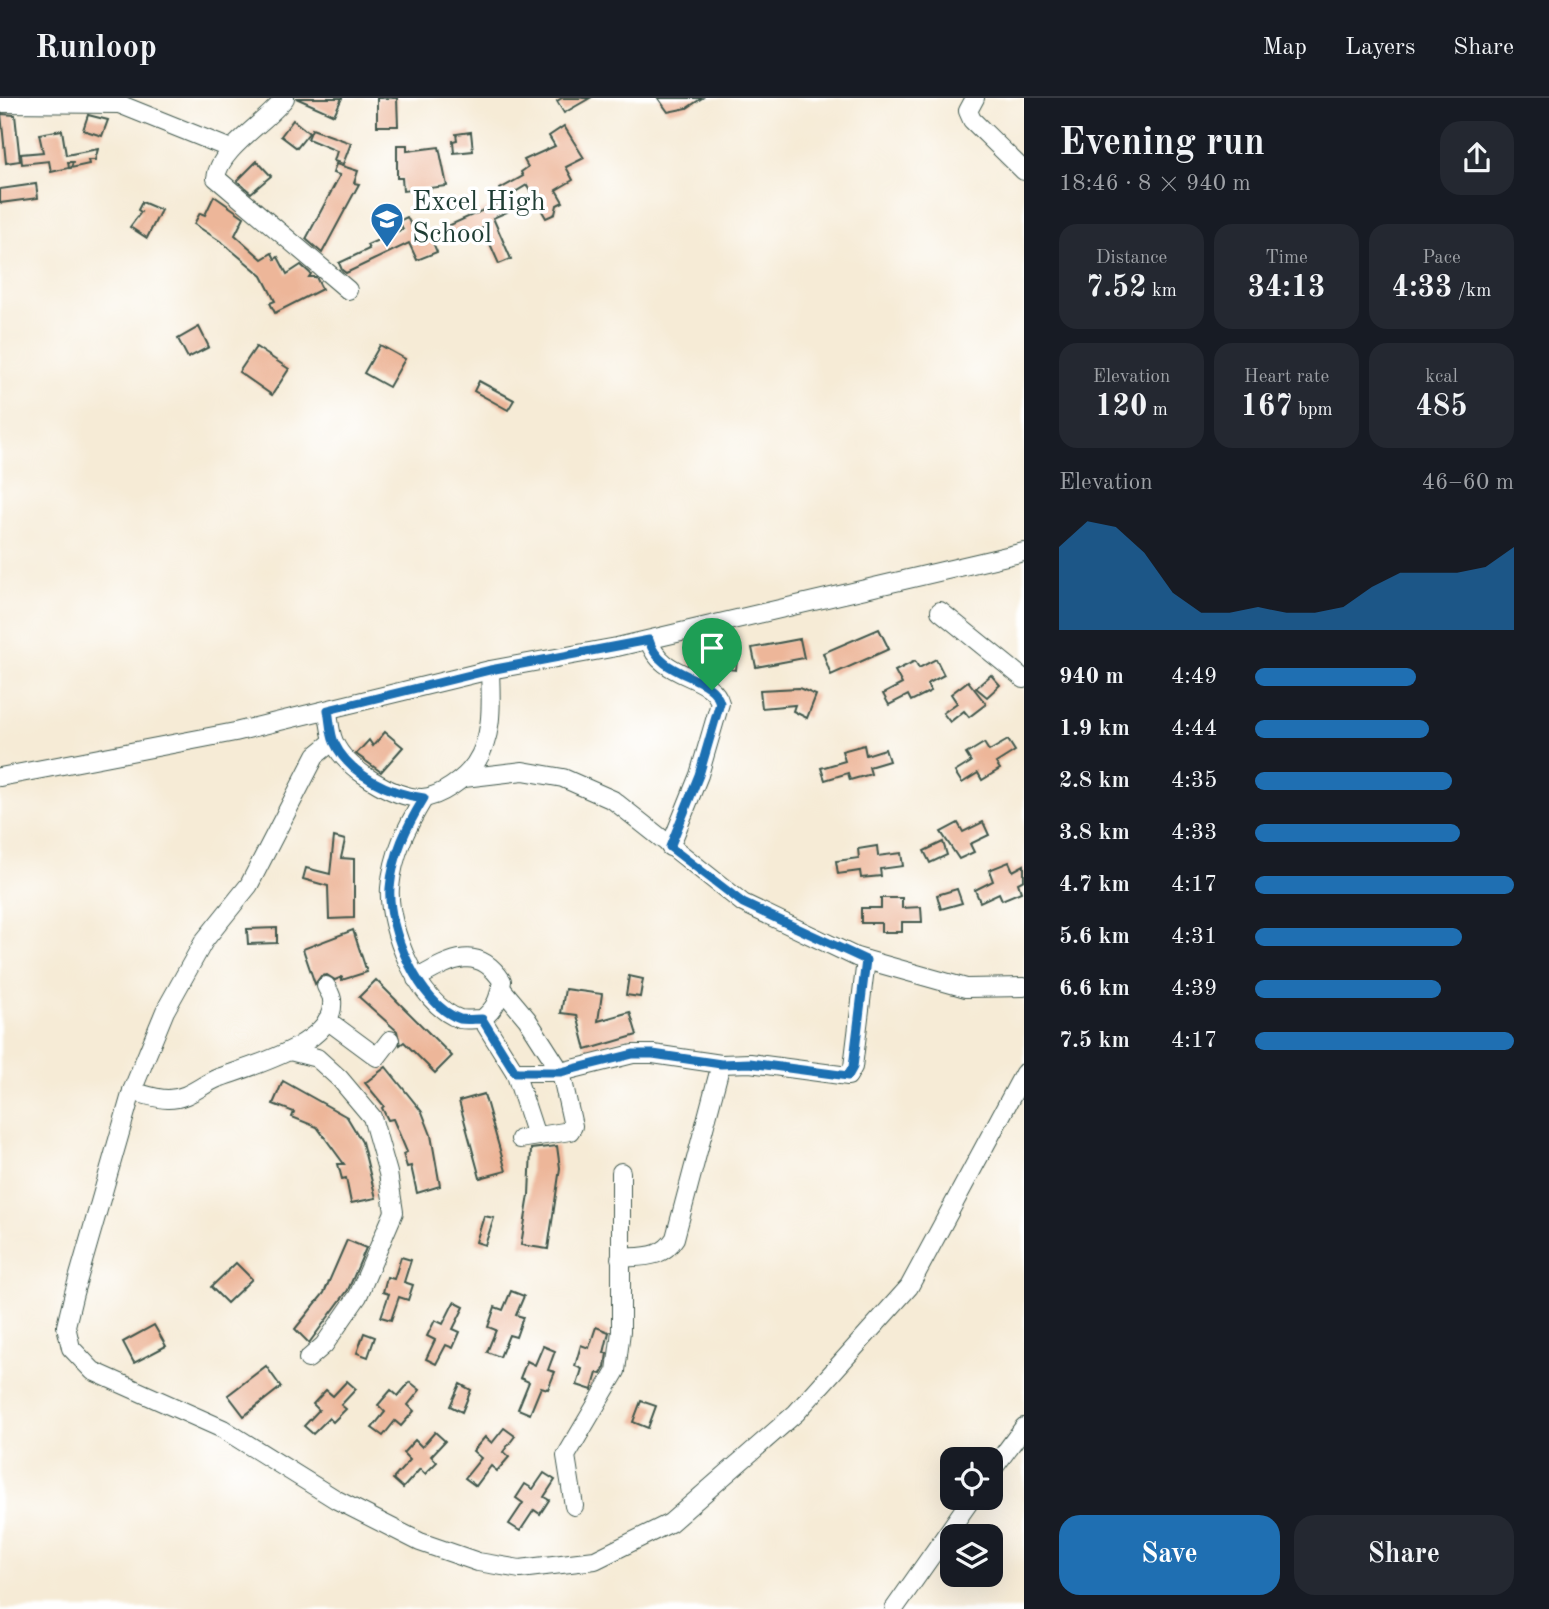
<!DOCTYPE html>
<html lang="en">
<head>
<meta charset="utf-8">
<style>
  body { margin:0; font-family:"Old Standard TT",serif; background:#242831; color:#f1f3f6; height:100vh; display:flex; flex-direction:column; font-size:26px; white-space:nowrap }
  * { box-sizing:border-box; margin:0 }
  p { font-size:23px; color:#9ea1a6 }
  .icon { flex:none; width:38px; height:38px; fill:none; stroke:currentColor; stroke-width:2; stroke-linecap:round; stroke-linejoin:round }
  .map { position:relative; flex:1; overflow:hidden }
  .details { display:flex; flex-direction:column; background:#171b24; width:525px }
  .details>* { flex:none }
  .fabs { position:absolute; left:940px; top:1349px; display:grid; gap:14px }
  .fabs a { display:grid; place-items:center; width:63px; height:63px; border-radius:14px; background:#171b24; box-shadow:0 7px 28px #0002; font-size:35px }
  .pin { position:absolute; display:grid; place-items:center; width:60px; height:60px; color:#fff; margin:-72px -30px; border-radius:50% 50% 50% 0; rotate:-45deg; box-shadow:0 0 7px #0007 }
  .pin .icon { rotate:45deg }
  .round { display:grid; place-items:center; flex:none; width:74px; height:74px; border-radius:21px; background:#242831 }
  .summary { display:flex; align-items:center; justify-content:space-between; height:119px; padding:0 35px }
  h1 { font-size:38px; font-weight:600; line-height:52px }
  .figures { display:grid; grid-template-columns:repeat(3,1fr); gap:10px; height:119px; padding:7px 35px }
  .figures div { display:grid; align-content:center; border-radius:18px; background:#242831; text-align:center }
  .figures b { font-size:30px; font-weight:600 }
  .figures small { font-size:19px; font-weight:400 }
  .figures p { font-size:19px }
  .chart { height:196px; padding:14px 35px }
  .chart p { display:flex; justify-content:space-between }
  .chart svg { width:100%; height:126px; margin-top:7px; fill:#1f6fb2; opacity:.7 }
  .button { display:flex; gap:14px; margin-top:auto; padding:14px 35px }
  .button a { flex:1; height:80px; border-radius:21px; background:#1f6fb2; color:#fff; font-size:28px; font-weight:600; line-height:80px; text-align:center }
  .button a+a { background:#242831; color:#f1f3f6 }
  ul { padding:0 35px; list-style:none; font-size:23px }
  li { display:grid; grid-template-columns:112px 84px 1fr; align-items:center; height:52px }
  li i { height:18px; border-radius:9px; background:#1f6fb2 }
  header { display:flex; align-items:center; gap:42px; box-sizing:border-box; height:98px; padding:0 35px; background:#171b24; border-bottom:2px solid #363941 }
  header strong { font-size:33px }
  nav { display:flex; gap:38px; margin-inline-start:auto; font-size:24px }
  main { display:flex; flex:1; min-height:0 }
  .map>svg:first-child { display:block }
  .building { fill:#edb699 }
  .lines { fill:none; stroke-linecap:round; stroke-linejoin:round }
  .minor-casing { stroke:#3f574c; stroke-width:20 }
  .minor { stroke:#fff; stroke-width:18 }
  .route-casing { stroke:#fff; stroke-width:14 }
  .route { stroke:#1f6fb2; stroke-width:9 }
  .labels { text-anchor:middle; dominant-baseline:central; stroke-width:7; stroke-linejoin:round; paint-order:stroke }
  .poi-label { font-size:28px; fill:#1f3d34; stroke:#fff; text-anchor:start }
</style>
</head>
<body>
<header>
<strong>Runloop</strong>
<nav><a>Map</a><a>Layers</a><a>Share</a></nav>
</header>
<main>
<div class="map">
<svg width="1024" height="1511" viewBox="0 0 1024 1511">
  <rect width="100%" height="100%" fill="#fff"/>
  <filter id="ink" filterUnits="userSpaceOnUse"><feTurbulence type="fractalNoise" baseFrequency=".0143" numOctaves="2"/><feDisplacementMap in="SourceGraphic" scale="14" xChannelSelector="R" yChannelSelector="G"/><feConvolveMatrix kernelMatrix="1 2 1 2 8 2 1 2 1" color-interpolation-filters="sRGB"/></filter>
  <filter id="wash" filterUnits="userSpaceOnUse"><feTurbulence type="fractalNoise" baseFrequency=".00686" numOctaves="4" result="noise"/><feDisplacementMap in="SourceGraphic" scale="28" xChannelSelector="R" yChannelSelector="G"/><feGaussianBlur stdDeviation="1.57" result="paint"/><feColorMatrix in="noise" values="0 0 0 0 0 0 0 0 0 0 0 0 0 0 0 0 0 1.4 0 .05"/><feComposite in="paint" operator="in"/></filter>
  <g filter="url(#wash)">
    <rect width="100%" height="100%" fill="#f6ebd6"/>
    <g id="blocks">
      <g class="building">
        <path d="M296 0H342L334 17Z"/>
        <path d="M377 0H397L398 28H377Z"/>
        <path d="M562 0H590L564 15 557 3Z"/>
        <path d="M658 0H702L687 10 668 14Z"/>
        <path d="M1 16 15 17 20 63 6 65Z"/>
        <path d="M88 17 108 22 102 38 83 32Z"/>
        <path d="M293 22 309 35 297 50 281 38Z"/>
        <path d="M564 28 584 60 566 69 573 82 556 92 563 104 557 107 555 116 546 120 527 87 505 100 500 91 523 78 521 74 528 69 524 62 555 48 549 38Z"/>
        <path d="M312 31 351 45 343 66 334 63 337 53 308 41Z"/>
        <path d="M62 32 66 57 98 51 95 62H88L89 66 71 70 73 64H68L69 70 51 74 49 63 22 66 21 56 43 54 39 36Z"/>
        <path d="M471 34 473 53 454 55 453 43 457 42 456 36Z"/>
        <path d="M397 47H407V53L439 49 447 88 403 93 402 80H397Z"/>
        <path d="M257 63 271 78 251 95 237 83Z"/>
        <path d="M336 66 358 73 354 85 359 86 322 155 306 141 340 77 333 75Z"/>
        <path d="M36 86 38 100 0 105V91Z"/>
        <path d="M214 98 244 119 235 137 262 161 272 155 275 161 278 159 287 176 301 167 311 176 309 179H316L322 191 275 215 270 205 275 203 262 178 223 145 194 126 200 115 205 117Z"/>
        <path d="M503 103 507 114 493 120 511 161 499 166 483 130 456 144 448 128Z"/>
        <path d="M142 104 161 112 147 140 130 129 141 114 138 112Z"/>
        <path d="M407 119 420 145 431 140 437 154 417 162 409 145 346 175 342 172 339 165 369 151 367 147 403 131 399 123Z"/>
        <path d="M199 229 209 249 188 260 178 241Z"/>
        <path d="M380 247 405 261 389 289 364 275Z"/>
        <path d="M256 249 289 271 272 297 239 274Z"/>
        <path d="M479 283 514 302 508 312 474 293Z"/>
        <path d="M879 531 889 551 831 577 823 555Z"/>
        <path d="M800 541 804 560 756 569 752 550Z"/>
        <path d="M689 548 738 552 736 572 691 567 688 566Z"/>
        <path d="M936 561 944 577 927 586 931 593 911 603 908 597 889 607 883 596 902 586 895 573 915 563 919 570Z"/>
        <path d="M991 577 1000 587 987 599 976 590Z"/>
        <path d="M968 583 986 606 969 619 964 613 950 624 943 615 957 605 951 596Z"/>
        <path d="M799 590 816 597 807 620 793 613 795 607 762 610 760 592Z"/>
        <path d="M385 634 403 649 381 674 356 656 369 642 373 648Z"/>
        <path d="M1008 642 1015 653 996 665 1000 671 982 682 978 675 962 685 955 674 971 664 966 656 984 645 989 653Z"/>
        <path d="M864 647 866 657 885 651 889 663 869 669 871 676 850 682 848 675 825 682 821 670 845 663 842 653Z"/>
        <path d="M983 724 989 737 970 746 974 754 959 761 941 734 958 725 963 734Z"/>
        <path d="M334 739 345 742 341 760 354 761V820L329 821 328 788 303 781 306 770 330 776Z"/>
        <path d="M943 744 947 757 930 765 924 753Z"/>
        <path d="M877 748 878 758 901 755 903 768 880 771 881 778 861 780 860 773 838 776 836 763 859 760 858 751Z"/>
        <path d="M1009 764 1013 773 1024 767V782L1018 785 1021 794 1002 802 999 795 980 804 975 792 993 783 989 772Z"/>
        <path d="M957 791 962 805 941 811 937 797Z"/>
        <path d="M881 800H902V810L921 809 922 824H902V834H881V825H861V810H881Z"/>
        <path d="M277 830V845L248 846 247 831Z"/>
        <path d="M353 832 367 874 342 882V879L335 882 327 877 321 878 315 886 303 851Z"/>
        <path d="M629 878 643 881 640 899 626 897Z"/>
        <path d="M376 882 452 958 435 975 404 944 400 947 397 933 359 899Z"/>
        <path d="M565 891 602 896 598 923 630 914 637 937 586 952 577 917 561 915Z"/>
        <path d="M386 969 422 1014 431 1037 440 1088 417 1095 411 1068 407 1069 403 1056 407 1054 393 1021 388 1022 382 1010 384 1008 365 985Z"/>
        <path d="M283 983 347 1019 362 1044 376 1100 351 1105 346 1080 342 1081 338 1066H344L317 1029 292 1019 294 1014 273 1006Z"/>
        <path d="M484 996 506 1073 480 1080 459 1003Z"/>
        <path d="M557 1048 560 1070 548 1151 521 1147 529 1097 531 1051Z"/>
        <path d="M484 1118 494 1120 485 1147 476 1144Z"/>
        <path d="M347 1142 366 1150 348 1192 309 1245 295 1231 324 1195Z"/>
        <path d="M401 1159 411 1162 404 1184 413 1187 408 1202 399 1199 391 1222 381 1219 389 1196 383 1194 387 1179 394 1181Z"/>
        <path d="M236 1165 252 1181 227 1205 211 1189Z"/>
        <path d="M511 1193 524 1198 516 1217 523 1219 516 1239 509 1237 500 1259 487 1254 496 1232 488 1229 495 1209 503 1212Z"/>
        <path d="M454 1204 464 1209 453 1231 460 1234 453 1250 446 1247 436 1266 426 1261 435 1242 427 1238 435 1222 443 1226Z"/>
        <path d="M154 1227 166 1248 134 1265 123 1244Z"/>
        <path d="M596 1229 609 1234 604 1255H607L605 1269 601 1276 597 1275 592 1292 577 1287 582 1271 575 1268 581 1247 589 1250Z"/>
        <path d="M364 1235 375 1239 368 1259 357 1255Z"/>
        <path d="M543 1248 555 1253 548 1272 555 1274 548 1291 541 1289 530 1316 518 1311 529 1284 520 1280 527 1263 535 1267Z"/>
        <path d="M266 1268 281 1289 244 1318 228 1297Z"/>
        <path d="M347 1283 356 1291 341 1307 346 1311 333 1324 329 1320 313 1336 304 1328 319 1312 313 1306 326 1292 333 1298Z"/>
        <path d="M410 1284 420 1292 408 1307 414 1313 401 1328 395 1323 383 1338 372 1330 385 1314 378 1307 391 1292 398 1298Z"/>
        <path d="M460 1286 471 1292 462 1314 450 1308Z"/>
        <path d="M641 1303 656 1308 648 1330 633 1324Z"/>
        <path d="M504 1330 515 1338 503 1354 509 1359 497 1373 491 1368 476 1388 465 1380 481 1360 473 1353 485 1339 492 1345Z"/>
        <path d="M435 1334 445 1343 431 1358 437 1364 425 1376 420 1371 403 1390 393 1381 410 1362 403 1355 415 1342 422 1349Z"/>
        <path d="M544 1375 555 1382 544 1399 549 1402 540 1416 534 1412 520 1433 509 1426 523 1405 516 1400 525 1386 533 1391Z"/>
      </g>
    </g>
  </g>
  <g filter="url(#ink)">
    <use href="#blocks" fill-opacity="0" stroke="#3f574c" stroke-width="2"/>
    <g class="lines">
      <defs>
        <g id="minor">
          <path d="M285 0C267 24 219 51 216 80L348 192"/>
          <path d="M975 0 968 13 972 22 1024 73"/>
          <path d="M0 5 119 6 231 51"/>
          <path d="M940 513 1024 581"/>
          <path d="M649 542C660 582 712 575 720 605L699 677 670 749"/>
          <path d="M328 612C329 622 330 635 334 644 345 670 393 700 422 700 440 699 465 681 475 666 494 638 491 604 490 572"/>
          <path d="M0 679 235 634 490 572 617 549 1024 454"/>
          <path d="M464 680 523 673 563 680 613 702 743 805 856 859 966 890 1024 889"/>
          <path d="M416 881C448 863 477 844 502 883 499 901 496 910 482 921 475 921 466 922 460 921 419 908 387 829 390 790 393 756 407 728 424 700"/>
          <path d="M326 888C328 892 332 898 332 902 337 946 248 969 218 980 201 987 188 1001 168 1001 156 1001 143 996 132 993L165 913 204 843 249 787 316 657 333 643"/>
          <path d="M501 890 527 921 561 974 573 1028 570 1033 520 1041"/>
          <path d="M482 921 515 974 536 1038"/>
          <path d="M327 922 377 959 390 942"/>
          <path d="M290 953 317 960 340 981 372 1019 388 1075 394 1114 358 1198 324 1247 308 1261"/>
          <path d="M515 974H561L633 956H653L721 966 750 965 848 978 853 969 866 862"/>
          <path d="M132 993 74 1195 66 1228 71 1250 93 1273 223 1331 337 1402 420 1444 478 1464 520 1471 595 1462 670 1425 796 1315 909 1189 1024 975"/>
          <path d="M620 1160C644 1158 662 1161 675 1140L721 966"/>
          <path d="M990 1375 1024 1329"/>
          <path d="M574 1408 566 1358 616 1273 621 1233V1074"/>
          <path d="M894 1511 972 1400"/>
        </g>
      </defs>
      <use href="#minor" class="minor-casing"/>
      <use href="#minor" class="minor"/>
    </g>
  </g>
  <g class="lines" filter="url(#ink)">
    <defs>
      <path id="route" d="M649 542C660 581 712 575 720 605L699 677 670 749 743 805 866 862 853 969 848 978 750 965 721 966 653 956H633L561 974H515L482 921C475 921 466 922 460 921 419 907 387 830 390 790 393 756 407 728 424 700 391 696 349 677 334 644 330 635 330 622 328 612L490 572Z"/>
    </defs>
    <use href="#route" class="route-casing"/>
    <use href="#route" class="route"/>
  </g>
  <defs>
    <symbol id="school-pin" viewBox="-11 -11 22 30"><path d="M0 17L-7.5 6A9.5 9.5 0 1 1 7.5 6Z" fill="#1f6fb2" stroke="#fff"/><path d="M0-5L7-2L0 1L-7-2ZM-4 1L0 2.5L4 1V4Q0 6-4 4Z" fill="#fff"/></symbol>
  </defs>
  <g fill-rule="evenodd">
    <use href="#school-pin" x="368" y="102" width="38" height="52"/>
  </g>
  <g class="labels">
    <g class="poi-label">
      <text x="412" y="105">Excel High<tspan x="412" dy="32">School</tspan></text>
    </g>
  </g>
</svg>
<div class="fabs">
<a><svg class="icon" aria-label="locate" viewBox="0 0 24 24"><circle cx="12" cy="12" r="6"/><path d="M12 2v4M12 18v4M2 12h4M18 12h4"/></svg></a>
<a><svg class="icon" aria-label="layers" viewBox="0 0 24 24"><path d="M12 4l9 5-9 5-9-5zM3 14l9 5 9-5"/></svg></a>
</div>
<div class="pin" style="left:712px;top:592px;background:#1e9e55"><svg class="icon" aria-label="arrive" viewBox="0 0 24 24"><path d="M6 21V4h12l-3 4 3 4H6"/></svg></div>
</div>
<section class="details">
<div class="summary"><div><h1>Evening run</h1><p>18:46 · 8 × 940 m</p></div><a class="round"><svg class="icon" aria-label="share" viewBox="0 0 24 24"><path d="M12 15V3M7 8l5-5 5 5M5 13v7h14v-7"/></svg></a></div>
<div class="figures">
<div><p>Distance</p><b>7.52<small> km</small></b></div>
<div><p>Time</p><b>34:13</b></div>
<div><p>Pace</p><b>4:33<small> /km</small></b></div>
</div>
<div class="figures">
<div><p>Elevation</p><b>120<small> m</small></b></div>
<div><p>Heart rate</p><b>167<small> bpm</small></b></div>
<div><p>kcal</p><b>485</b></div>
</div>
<div class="chart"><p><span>Elevation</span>46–60 m</p>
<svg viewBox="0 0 160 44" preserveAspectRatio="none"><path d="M0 44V15L10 6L20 8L30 17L40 31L50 38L60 38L70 36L80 38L90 38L100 36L110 29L120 24L130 24L140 24L150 22L160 15V44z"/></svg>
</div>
<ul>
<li><b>940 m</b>4:49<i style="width:62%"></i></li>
<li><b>1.9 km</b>4:44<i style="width:67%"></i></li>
<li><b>2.8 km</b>4:35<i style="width:76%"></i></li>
<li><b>3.8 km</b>4:33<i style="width:79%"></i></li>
<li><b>4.7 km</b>4:17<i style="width:100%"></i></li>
<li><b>5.6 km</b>4:31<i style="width:80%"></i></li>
<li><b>6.6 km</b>4:39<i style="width:72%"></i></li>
<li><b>7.5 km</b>4:17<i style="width:100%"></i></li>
</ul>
<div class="button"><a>Save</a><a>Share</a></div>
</section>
</main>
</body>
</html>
